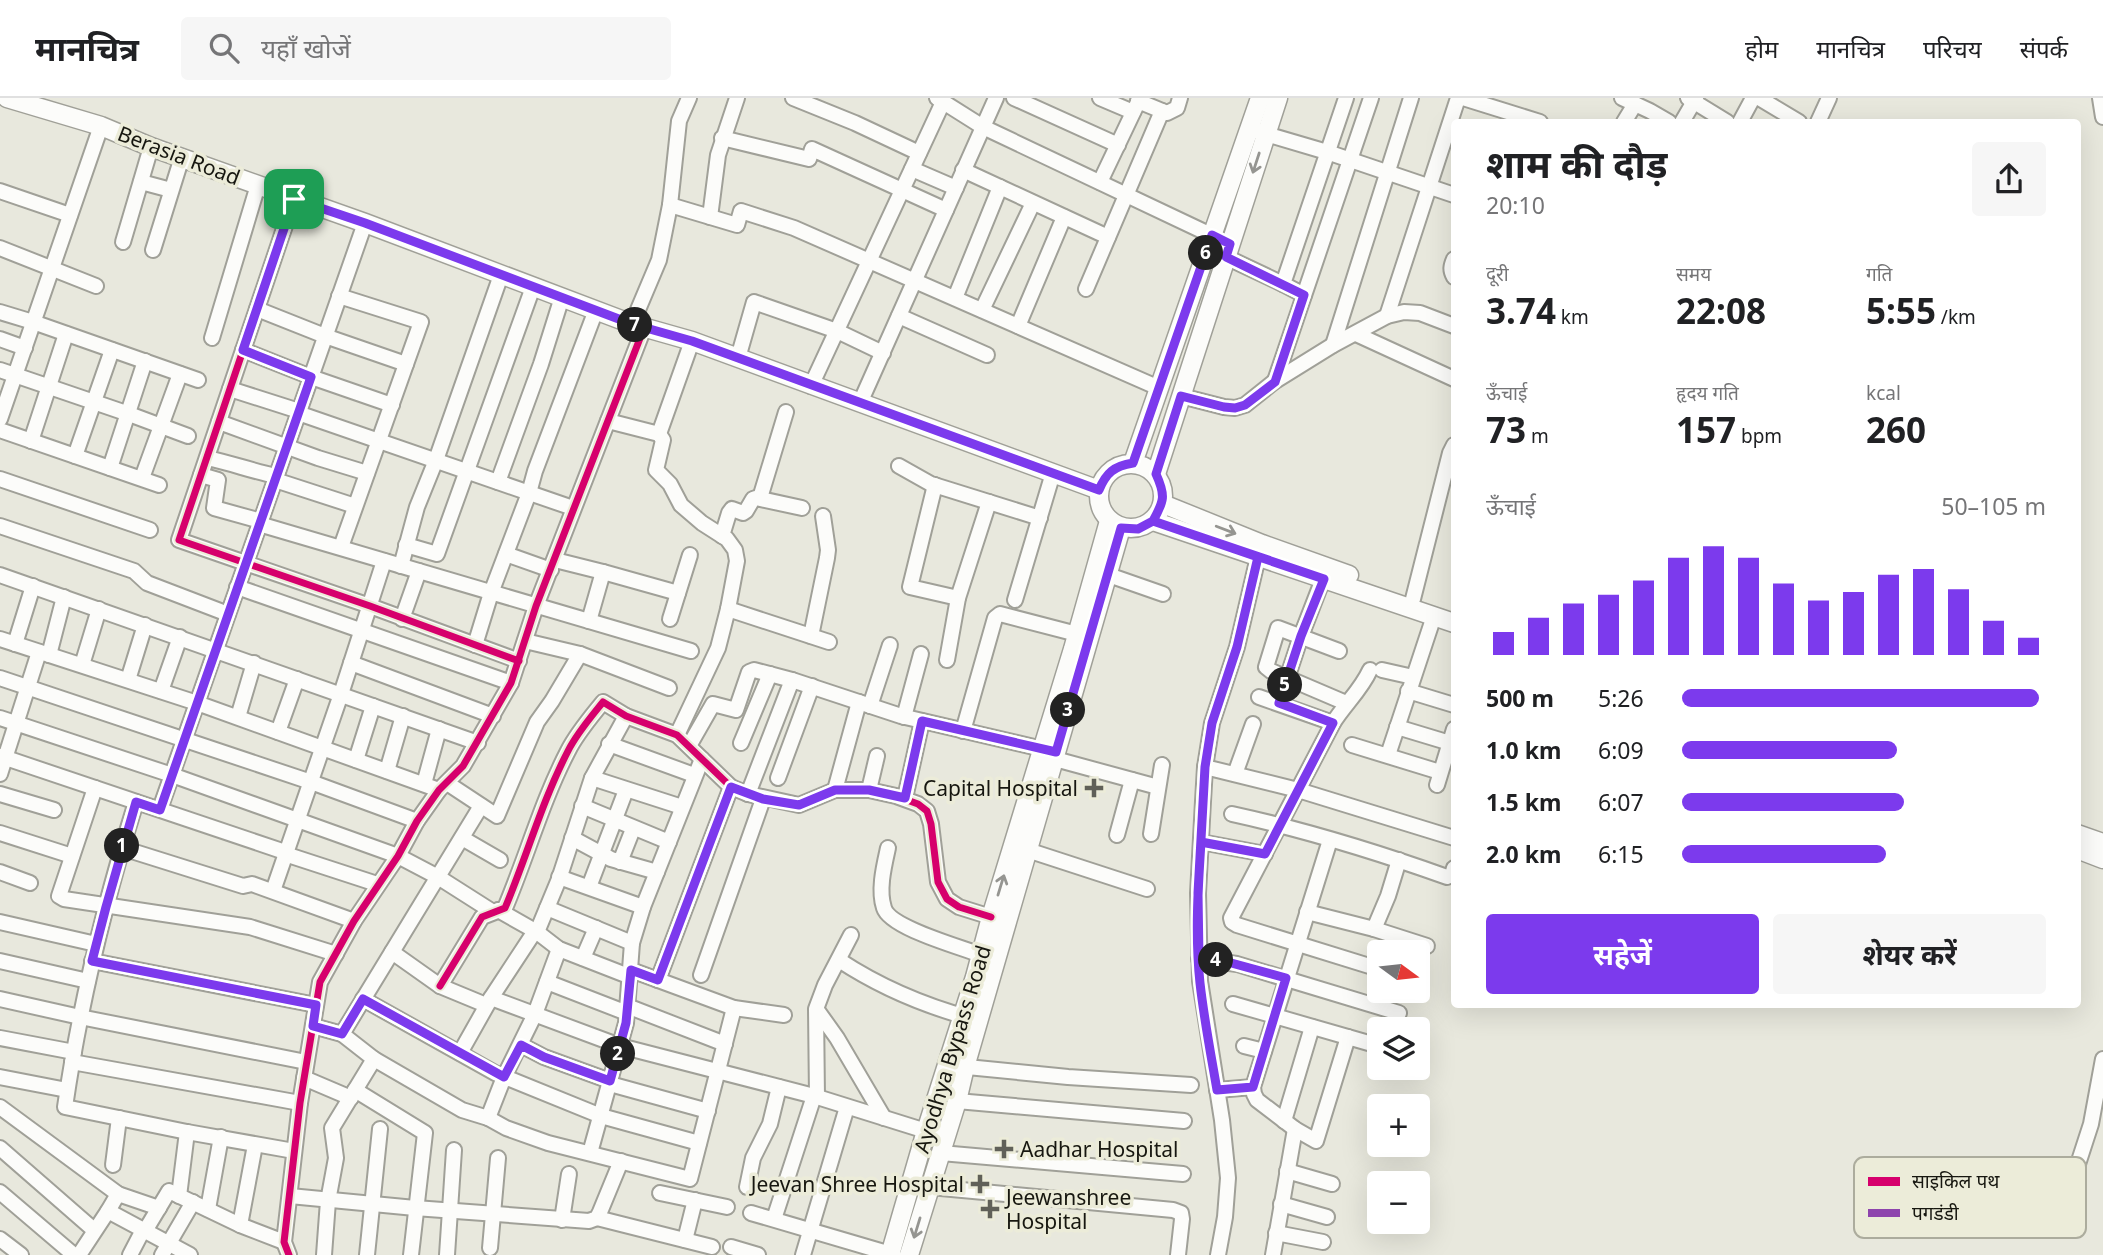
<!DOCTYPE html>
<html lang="hi">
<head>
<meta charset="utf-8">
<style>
  body { margin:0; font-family:"Noto Sans","Noto Sans Devanagari",sans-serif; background:#f6f6f6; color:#202124; height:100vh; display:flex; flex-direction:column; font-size:26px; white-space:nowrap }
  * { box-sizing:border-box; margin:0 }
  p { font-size:23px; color:#757577 }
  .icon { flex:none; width:38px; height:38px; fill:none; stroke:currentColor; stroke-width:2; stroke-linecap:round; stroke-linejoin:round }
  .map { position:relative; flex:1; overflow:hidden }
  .side { position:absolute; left:1451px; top:21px; width:630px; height:889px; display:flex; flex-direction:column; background:#fff; border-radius:7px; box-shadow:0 7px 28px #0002 }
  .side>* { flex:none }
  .needle { width:46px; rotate:105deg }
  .controls { position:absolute; left:1367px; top:842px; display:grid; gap:14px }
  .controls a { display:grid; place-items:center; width:63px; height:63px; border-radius:7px; background:#fff; box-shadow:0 7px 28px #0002; font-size:35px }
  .pin { position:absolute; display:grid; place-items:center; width:60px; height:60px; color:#fff; margin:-30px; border-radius:14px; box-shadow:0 4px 10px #0006 }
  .km { position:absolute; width:35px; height:35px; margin:-18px; border-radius:50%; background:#222; color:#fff; font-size:19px; line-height:35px; text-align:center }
  .round { display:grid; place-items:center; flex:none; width:74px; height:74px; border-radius:7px; background:#f6f6f6 }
  .overview { display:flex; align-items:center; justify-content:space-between; height:119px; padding:0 35px }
  h1 { font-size:38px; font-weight:700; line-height:52px }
  .figures { display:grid; grid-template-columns:repeat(3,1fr); gap:10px; height:119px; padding:7px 35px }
  .figures div { display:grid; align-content:center }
  .figures b { font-size:35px; font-weight:700 }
  .figures small { font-size:19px; font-weight:400 }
  .figures p { font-size:19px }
  .chart { height:196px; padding:14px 35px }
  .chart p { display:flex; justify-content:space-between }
  .chart svg { width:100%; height:126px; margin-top:7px; stroke:#7c3aed; stroke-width:6 }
  .primary-button { display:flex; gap:14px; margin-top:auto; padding:14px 35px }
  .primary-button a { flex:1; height:80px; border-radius:7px; background:#7c3aed; color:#fff; font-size:28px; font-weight:700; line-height:80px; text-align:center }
  .primary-button a+a { background:#f6f6f6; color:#202124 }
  ul { padding:0 35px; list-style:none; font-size:23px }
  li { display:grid; grid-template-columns:112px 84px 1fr; align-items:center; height:52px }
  li i { height:18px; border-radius:9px; background:#7c3aed }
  header { display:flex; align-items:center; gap:42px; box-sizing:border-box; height:98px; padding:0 35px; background:#fff; border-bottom:2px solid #e0e0e0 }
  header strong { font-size:33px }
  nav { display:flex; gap:38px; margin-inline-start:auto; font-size:24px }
  .search { width:490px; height:63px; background:#f6f6f6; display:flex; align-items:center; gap:18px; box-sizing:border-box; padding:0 24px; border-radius:7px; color:#757577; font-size:26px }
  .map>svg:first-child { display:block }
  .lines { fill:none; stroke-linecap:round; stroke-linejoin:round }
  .minor-casing { stroke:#a0a098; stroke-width:18 }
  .major-casing { stroke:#a0a098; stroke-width:21 }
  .minor { stroke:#fcfcfa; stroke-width:14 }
  .major { stroke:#fcfcfa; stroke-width:18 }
  .quiet { stroke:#8e44ad; stroke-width:5; stroke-dasharray:10 5; stroke-linecap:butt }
  .cycleway-casing { stroke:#ececd9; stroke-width:11 }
  .cycleway { stroke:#d6006c; stroke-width:7 }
  .oneway { stroke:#959591 }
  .route-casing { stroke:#fff; stroke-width:14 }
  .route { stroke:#7c3aed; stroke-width:9 }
  .poi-dot { fill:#606058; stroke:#ececd9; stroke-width:2.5 }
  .labels { text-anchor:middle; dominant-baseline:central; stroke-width:7; stroke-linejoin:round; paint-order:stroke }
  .street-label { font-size:21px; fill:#171710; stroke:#ececd9 }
  .poi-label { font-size:21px; fill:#171710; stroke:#ececd9; text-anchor:end }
  .key { fill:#ececd9; stroke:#acac9d; stroke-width:2 }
  .key-label { font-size:19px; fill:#171710 }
</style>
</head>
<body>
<header>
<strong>मानचित्र</strong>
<div class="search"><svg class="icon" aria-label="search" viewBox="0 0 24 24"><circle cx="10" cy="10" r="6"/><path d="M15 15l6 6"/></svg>यहाँ खोजें</div>
<nav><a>होम</a><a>मानचित्र</a><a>परिचय</a><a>संपर्क</a></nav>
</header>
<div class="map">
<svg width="2103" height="1157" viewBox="0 0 2103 1157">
  <rect width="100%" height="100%" fill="#e8e8dd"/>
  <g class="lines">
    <defs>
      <g id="minor">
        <path d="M793 0 855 25 919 55"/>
        <path d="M937 0 983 29 1230 146"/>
        <path d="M1014 0 1118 47"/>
        <path d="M1100 0 1133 14"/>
        <path d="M1463 0 1540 24"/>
        <path d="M1622 0 1650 13 1669 24"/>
        <path d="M1688 0 1727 24"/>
        <path d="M1759 0 1799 24"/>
        <path d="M2100 0 2103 19"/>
        <path d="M1138 3 1167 15 1177 10 1180 0"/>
        <path d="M1624 24 1635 6"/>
        <path d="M1682 24 1696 0"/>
        <path d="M1740 24 1753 0"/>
        <path d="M1818 24 1829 0"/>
        <path d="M1249 31 1327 54 1454 97"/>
        <path d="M722 40 809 61 812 51 946 112"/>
        <path d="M912 71 956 90"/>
        <path d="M963 72 1108 139"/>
        <path d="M141 84 171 92"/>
        <path d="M1100 84 1140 0"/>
        <path d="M0 93 70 117"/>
        <path d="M294 101 179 442 370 508 519 563"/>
        <path d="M670 107 737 127 741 113 794 130 1159 290"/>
        <path d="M710 119 718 57 737 0"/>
        <path d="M123 144 151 49"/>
        <path d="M0 150 96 188"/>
        <path d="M153 152 182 59"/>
        <path d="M1226 159 1283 186"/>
        <path d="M1454 161C1451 168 1450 172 1454 179"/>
        <path d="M1086 191 1162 13"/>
        <path d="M1304 197 1283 186 1346 0"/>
        <path d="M339 198 421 224 341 449"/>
        <path d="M955 200 1000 89"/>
        <path d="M257 211 325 238 406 266"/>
        <path d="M982 212 1033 105"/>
        <path d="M0 214 33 224 198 282"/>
        <path d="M899 218 987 257"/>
        <path d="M1387 218 1458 0"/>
        <path d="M632 226 659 162 670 107 679 23 689 0"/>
        <path d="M1018 228 1064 119"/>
        <path d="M1356 236 1454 281"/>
        <path d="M212 240 258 87"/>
        <path d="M0 241 25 250"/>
        <path d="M1333 247 1411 0"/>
        <path d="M243 252 311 279 392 307"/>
        <path d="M738 260 754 204 837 233 883 255"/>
        <path d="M0 272 129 316 188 338"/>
        <path d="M1275 283 1371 0"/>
        <path d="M811 288 943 4"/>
        <path d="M230 291 299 313"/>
        <path d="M1181 298 1224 309 1235 310 1245 307 1275 283 1333 247 1387 218 1404 214 1420 215 1454 228"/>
        <path d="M860 305 996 0"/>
        <path d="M298 315 573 410"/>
        <path d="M0 321 101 28"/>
        <path d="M608 323 659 336 663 342 656 372 670 386 681 407 702 425 727 441 735 452 737 463 728 511 718 550 677 637"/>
        <path d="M219 324 318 360 367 375"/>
        <path d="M0 332 159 387"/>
        <path d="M659 336 692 243"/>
        <path d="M31 343 66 236"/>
        <path d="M75 358 112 252"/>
        <path d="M207 360C231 365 252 373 276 378"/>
        <path d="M899 368 931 386 1040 420"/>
        <path d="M110 370 145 263"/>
        <path d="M201 377 218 382 214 410 261 423"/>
        <path d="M142 380 180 276"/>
        <path d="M0 381 150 432"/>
        <path d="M275 382 355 408"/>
        <path d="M498 384 541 266 562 199"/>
        <path d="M935 387 910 489 958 500"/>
        <path d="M760 400 786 314"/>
        <path d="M259 426 691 553"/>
        <path d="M0 428 134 473 147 485 228 516"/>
        <path d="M722 438 729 415 732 411 743 415 746 413 753 401 756 400 802 410"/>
        <path d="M406 447 437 456 533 189"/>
        <path d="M506 456 551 472"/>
        <path d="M555 462 603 474 678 495"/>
        <path d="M401 468 417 409 436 362 501 177"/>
        <path d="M1100 474 1163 496"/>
        <path d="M0 477 478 645"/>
        <path d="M237 489 511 585"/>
        <path d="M1413 501 1450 355 1454 347"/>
        <path d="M1015 502 1053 375"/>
        <path d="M728 511 829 544"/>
        <path d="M402 521 419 473"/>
        <path d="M670 521 690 457"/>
        <path d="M589 523 603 474"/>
        <path d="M811 538 827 460 828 452 823 418"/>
        <path d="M0 541 197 605 439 692"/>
        <path d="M525 543 580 556 669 590"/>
        <path d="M15 546 33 488"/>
        <path d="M475 547 491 495 529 395 535 373 596 212"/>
        <path d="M1339 553 1278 530 1266 569 1271 573 1346 605"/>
        <path d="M49 557 64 499"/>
        <path d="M947 562 958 500 989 404"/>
        <path d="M351 565 493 618"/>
        <path d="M82 567 99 511"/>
        <path d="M1370 572C1361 592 1345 606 1333 625L1231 820 1232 824 1237 827 1379 871"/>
        <path d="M1382 572 1413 579"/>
        <path d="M0 580 311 684 417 723"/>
        <path d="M128 582 145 527"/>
        <path d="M161 593 180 539"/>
        <path d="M1408 593 1454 607"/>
        <path d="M1259 599 1333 625"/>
        <path d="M1279 605 1301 538 1323 481"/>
        <path d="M870 608 890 547"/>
        <path d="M238 619 254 565"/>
        <path d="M904 619 921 556"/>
        <path d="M0 620 172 677 398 758 438 779 493 814"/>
        <path d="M1397 629 1450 645"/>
        <path d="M963 633 995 520 1000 516 1077 536"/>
        <path d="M278 634 297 581"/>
        <path d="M741 645 770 576"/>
        <path d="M609 646 694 677"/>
        <path d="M1352 647 1440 674"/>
        <path d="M689 648 713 606 736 612 749 574 754 572 792 582 901 618 1051 653"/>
        <path d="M1388 657 1434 518"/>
        <path d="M0 658 285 754"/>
        <path d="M1044 658 1158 689"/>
        <path d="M356 662 373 608"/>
        <path d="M1205 669 1298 692 1454 740"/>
        <path d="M387 673 403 618"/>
        <path d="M0 676 39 554"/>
        <path d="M1235 676 1253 626"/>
        <path d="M592 680 682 709"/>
        <path d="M778 680 812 588"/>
        <path d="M447 685 497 718 537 624 552 603 580 556"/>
        <path d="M424 686 439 631"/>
        <path d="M1437 687 1454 631"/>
        <path d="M95 690 59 798 64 801 250 829 336 856"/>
        <path d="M835 692 859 604"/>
        <path d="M869 692 877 658"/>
        <path d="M0 696 54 712"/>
        <path d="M748 696 792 582"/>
        <path d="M905 700 922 623"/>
        <path d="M136 704C105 804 80 905 65 1009L187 1034 294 1053"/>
        <path d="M582 708 669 744"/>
        <path d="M160 711 365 125"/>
        <path d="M1232 716C1305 732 1377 754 1447 779L1452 777 1454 770"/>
        <path d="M0 735 72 758"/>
        <path d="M1151 736 1162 667"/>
        <path d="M1117 737 1132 682"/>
        <path d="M462 740 500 762"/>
        <path d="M572 740 611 761 657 774"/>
        <path d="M1330 742 1253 989 1254 996 1257 1002 1295 1031 1316 1043 1348 939"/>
        <path d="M1201 744 1265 756"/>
        <path d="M1018 749 1147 791"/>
        <path d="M122 750 243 788 252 786 354 823"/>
        <path d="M888 750C884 768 878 792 884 810 890 830 961 849 981 857"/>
        <path d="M285 756 377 786"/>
        <path d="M620 764 633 731"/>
        <path d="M0 774 30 785"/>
        <path d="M559 779 643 809"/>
        <path d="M589 789 626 692"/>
        <path d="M273 793 341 596 384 463"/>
        <path d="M547 810 632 845"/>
        <path d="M498 812 537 834 559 851 631 879"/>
        <path d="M1307 814 1374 831 1427 848"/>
        <path d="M0 824 96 846"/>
        <path d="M1374 831 1388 798 1399 762"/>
        <path d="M537 834 559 781 592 680 626 618"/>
        <path d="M392 854 440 888 486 907"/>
        <path d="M583 860 596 830"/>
        <path d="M1199 861 1237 866 1399 915"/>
        <path d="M839 862C880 889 922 907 970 920"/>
        <path d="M0 863 88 883"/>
        <path d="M92 863 316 907"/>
        <path d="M631 872 734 910 784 917"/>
        <path d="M701 877 763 701"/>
        <path d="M658 882 731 689"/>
        <path d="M547 884 627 915"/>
        <path d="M440 888 482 819 505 810C527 758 542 703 568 653 577 635 591 619 603 604L626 618 677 637 731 689 748 696 799 707 835 692H869L896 698 918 706 927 713 931 726 938 784 947 801 959 809 991 819"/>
        <path d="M491 900 620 948 814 998 926 1033 946 1037"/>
        <path d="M0 901 80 919 306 964"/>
        <path d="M363 901 495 975 601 1018 699 1045"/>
        <path d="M1233 906 1379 948"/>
        <path d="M627 908 725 946"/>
        <path d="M817 912 837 940 884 1020"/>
        <path d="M313 928 342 936 374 961 462 1012 488 1020 506 1030 548 1045 690 1081 734 910"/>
        <path d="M342 936 481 708"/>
        <path d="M0 940 74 954"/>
        <path d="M521 947 544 959 610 983"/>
        <path d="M1244 948 1264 953"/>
        <path d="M460 955 491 900 535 833"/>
        <path d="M72 964 300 1005"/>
        <path d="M957 968 1068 979 1191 987"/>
        <path d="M0 979 67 992"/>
        <path d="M304 980 351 1000"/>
        <path d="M610 986 708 1013"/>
        <path d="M355 992 425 1035 411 1157"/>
        <path d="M1217 992 1253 989"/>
        <path d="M817 999 816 911 825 887 851 837"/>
        <path d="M957 1003 1184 1023"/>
        <path d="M0 1009 118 1096 108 1113 190 1157"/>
        <path d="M488 1020 504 979 535 916 559 851"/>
        <path d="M1284 1023 1312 929"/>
        <path d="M0 1050 94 1132"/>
        <path d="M590 1055 626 925 632 845 643 809 702 661"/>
        <path d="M941 1055 1183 1076"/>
        <path d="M113 1067 119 1020"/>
        <path d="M1287 1073 1332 1086"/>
        <path d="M747 1089 753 1060 770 1026 779 989"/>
        <path d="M930 1089 1173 1112 1181 1115 1182 1121 1178 1157"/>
        <path d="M0 1094 74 1157"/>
        <path d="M660 1095 727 1109"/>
        <path d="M118 1096 159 1110"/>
        <path d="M179 1098 187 1034"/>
        <path d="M290 1098 415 1110 589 1123 597 1120 600 1114 621 1063"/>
        <path d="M2067 1100 2091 1026 2103 961"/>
        <path d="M1281 1106 1327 1119"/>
        <path d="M208 1111 221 1039"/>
        <path d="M751 1115 894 1157"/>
        <path d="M597 1120 712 1149"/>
        <path d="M774 1121 814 998"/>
        <path d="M562 1122 569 1076"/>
        <path d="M240 1127 255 1047"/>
        <path d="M145 1133 169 1093 240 1127 284 1144"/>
        <path d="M1276 1135 1323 1144"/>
        <path d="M0 1141 21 1157"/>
        <path d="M685 1142 695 1102"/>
        <path d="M731 1149 758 1157"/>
        <path d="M490 1150 498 1060"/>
        <path d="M79 1157 108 1113"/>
        <path d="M130 1157 143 1132"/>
        <path d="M162 1157 193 1104"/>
        <path d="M289 1157 284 1144 300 1005 320 884 354 823 398 758 417 723 439 692 463 668 511 585 536 508 644 230"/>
        <path d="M324 1157 328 1103 336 1060 332 1030 374 961"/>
        <path d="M367 1157 380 1031"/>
        <path d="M447 1157 454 1052"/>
        <path d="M803 1157 847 1009"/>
        <path d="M1218 1157 1225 1119 1228 1080 1222 1022 1200 883 1198 795 1203 703 1205 669 1212 625 1237 549 1258 459"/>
        <path d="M1273 1157 1295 1031"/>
      </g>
      <g id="major">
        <path d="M7 0 101 28 151 49 365 125 632 226 692 243 1099 392"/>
        <path d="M1133 365 1260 0"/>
        <circle cx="1131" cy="398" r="32"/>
        <path d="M1156 376 1278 0"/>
        <path d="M1163 406 1262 446 1349 477"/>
        <path d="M1153 423 1454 525"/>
        <path d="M2077 736 2103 745"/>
        <path d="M2077 751 2103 761"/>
        <path d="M890 1157 926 1033 975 879 991 819 1073 551 1109 423"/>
        <path d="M909 1157 957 1003 965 969 1121 430"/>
      </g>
    </defs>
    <use href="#minor" class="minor-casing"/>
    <use href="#major" class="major-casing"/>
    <use href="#minor" class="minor"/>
    <use href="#major" class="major"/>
    <path class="quiet" d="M1201 744 1265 756"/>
    <defs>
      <g id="cycleway">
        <path d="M294 101 179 442 370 508 519 563"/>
        <path d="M440 888 482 819 505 810C527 758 542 703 568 653 577 635 591 619 603 604L626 618 677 637 731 689 748 696 799 707 835 692H869L896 698 918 706 927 713 931 726 938 784 947 801 959 809 991 819"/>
        <path d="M289 1157 284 1144 300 1005 320 884 354 823 398 758 417 723 439 692 463 668 511 585 536 508 644 230"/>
      </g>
    </defs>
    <use href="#cycleway" class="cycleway-casing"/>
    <use href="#cycleway" class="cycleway"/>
  </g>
  <defs><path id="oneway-shaft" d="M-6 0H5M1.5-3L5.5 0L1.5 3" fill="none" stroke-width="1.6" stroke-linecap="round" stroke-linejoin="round" transform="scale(1.75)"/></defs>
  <g class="oneway">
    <use href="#oneway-shaft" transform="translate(1256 65) rotate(108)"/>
    <use href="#oneway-shaft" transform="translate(1226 432) rotate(21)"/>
    <use href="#oneway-shaft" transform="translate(1001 787) rotate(-73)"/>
    <use href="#oneway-shaft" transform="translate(917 1130) rotate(107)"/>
  </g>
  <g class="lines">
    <defs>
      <path id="route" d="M294 101 243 252 311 279 160 712 136 704 106 809 92 863 316 907 313 928 342 936 363 901 504 979 521 947 544 959 610 983 626 925 631 872 658 882 731 689 763 701 799 707 835 692H869L905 700 922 623 1056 654 1121 430 1138 431 1153 423 1258 459 1237 549 1212 625 1205 669 1198 795 1199 861 1224 863 1286 880 1253 989 1217 992C1211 957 1204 921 1200 885 1195 838 1198 790 1201 744L1265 756 1333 625 1279 605 1301 538 1324 481 1153 423C1164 403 1166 398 1156 376L1181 298 1224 309 1235 310 1245 307 1275 284 1304 197 1226 159 1230 146 1212 137 1133 365C1114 368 1106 375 1099 392L692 243 632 226 365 125 294 101"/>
    </defs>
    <use href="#route" class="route-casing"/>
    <use href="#route" class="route"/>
  </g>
  <g class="poi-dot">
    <path d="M1090.5 679.5h7v7h7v7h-7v7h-7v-7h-7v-7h7z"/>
    <path d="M1000.5 1040.5h7v7h7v7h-7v7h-7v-7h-7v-7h7z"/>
    <path d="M976.5 1075.5h7v7h7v7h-7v7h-7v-7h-7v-7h7z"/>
    <path d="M986.5 1100.5h7v7h7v7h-7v7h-7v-7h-7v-7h7z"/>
  </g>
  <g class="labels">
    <g class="street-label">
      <text transform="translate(179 57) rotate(21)">Berasia Road</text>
      <text transform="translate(952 951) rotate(-73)">Ayodhya Bypass Road</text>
    </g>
    <g class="poi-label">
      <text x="1078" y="690">Capital Hospital</text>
      <text x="1020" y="1051" text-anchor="start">Aadhar Hospital</text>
      <text x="964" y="1086">Jeevan Shree Hospital</text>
      <text x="1006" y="1099" text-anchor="start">Jeewanshree<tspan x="1006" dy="24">Hospital</tspan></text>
    </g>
  </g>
  <rect x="1854" y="1059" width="232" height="81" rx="10" class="key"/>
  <rect x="1868" y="1079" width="32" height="9" fill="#d6006c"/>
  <rect x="1868" y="1111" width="32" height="8" fill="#8e44ad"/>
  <g class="key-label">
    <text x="1912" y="1090">साइकिल पथ</text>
    <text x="1912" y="1122">पगडंडी</text>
  </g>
</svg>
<div class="controls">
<a><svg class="needle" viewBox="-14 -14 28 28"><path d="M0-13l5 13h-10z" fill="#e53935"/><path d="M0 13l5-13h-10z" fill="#757577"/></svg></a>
<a><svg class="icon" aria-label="layers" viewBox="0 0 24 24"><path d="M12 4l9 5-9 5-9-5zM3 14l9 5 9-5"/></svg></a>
<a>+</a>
<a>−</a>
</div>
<div class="pin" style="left:294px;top:101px;background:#1e9e55"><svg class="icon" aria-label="arrive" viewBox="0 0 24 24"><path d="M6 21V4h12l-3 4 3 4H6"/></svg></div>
<b class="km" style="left:122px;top:748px">1</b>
<b class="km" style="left:618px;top:956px">2</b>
<b class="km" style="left:1068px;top:612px">3</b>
<b class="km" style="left:1216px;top:862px">4</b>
<b class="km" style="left:1285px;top:587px">5</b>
<b class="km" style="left:1206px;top:155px">6</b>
<b class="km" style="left:635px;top:227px">7</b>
<section class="side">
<div class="overview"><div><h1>शाम की दौड़</h1><p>20:10</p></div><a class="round"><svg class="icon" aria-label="share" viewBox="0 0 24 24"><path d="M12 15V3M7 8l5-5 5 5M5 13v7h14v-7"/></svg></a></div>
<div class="figures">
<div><p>दूरी</p><b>3.74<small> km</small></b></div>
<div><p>समय</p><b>22:08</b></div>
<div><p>गति</p><b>5:55<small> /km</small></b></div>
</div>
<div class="figures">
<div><p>ऊँचाई</p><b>73<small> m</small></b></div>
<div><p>हृदय गति</p><b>157<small> bpm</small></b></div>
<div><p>kcal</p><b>260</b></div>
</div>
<div class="chart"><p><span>ऊँचाई</span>50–105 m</p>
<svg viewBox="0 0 160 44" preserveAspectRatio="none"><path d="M5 44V36M15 44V31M25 44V26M35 44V23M45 44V18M55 44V10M65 44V6M75 44V10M85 44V19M95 44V25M105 44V22M115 44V16M125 44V14M135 44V21M145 44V32M155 44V38"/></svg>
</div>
<ul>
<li><b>500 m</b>5:26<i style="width:98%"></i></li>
<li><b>1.0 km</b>6:09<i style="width:59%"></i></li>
<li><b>1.5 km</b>6:07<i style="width:61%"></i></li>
<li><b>2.0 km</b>6:15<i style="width:56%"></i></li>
</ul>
<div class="primary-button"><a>सहेजें</a><a>शेयर करें</a></div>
</section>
</div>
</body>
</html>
